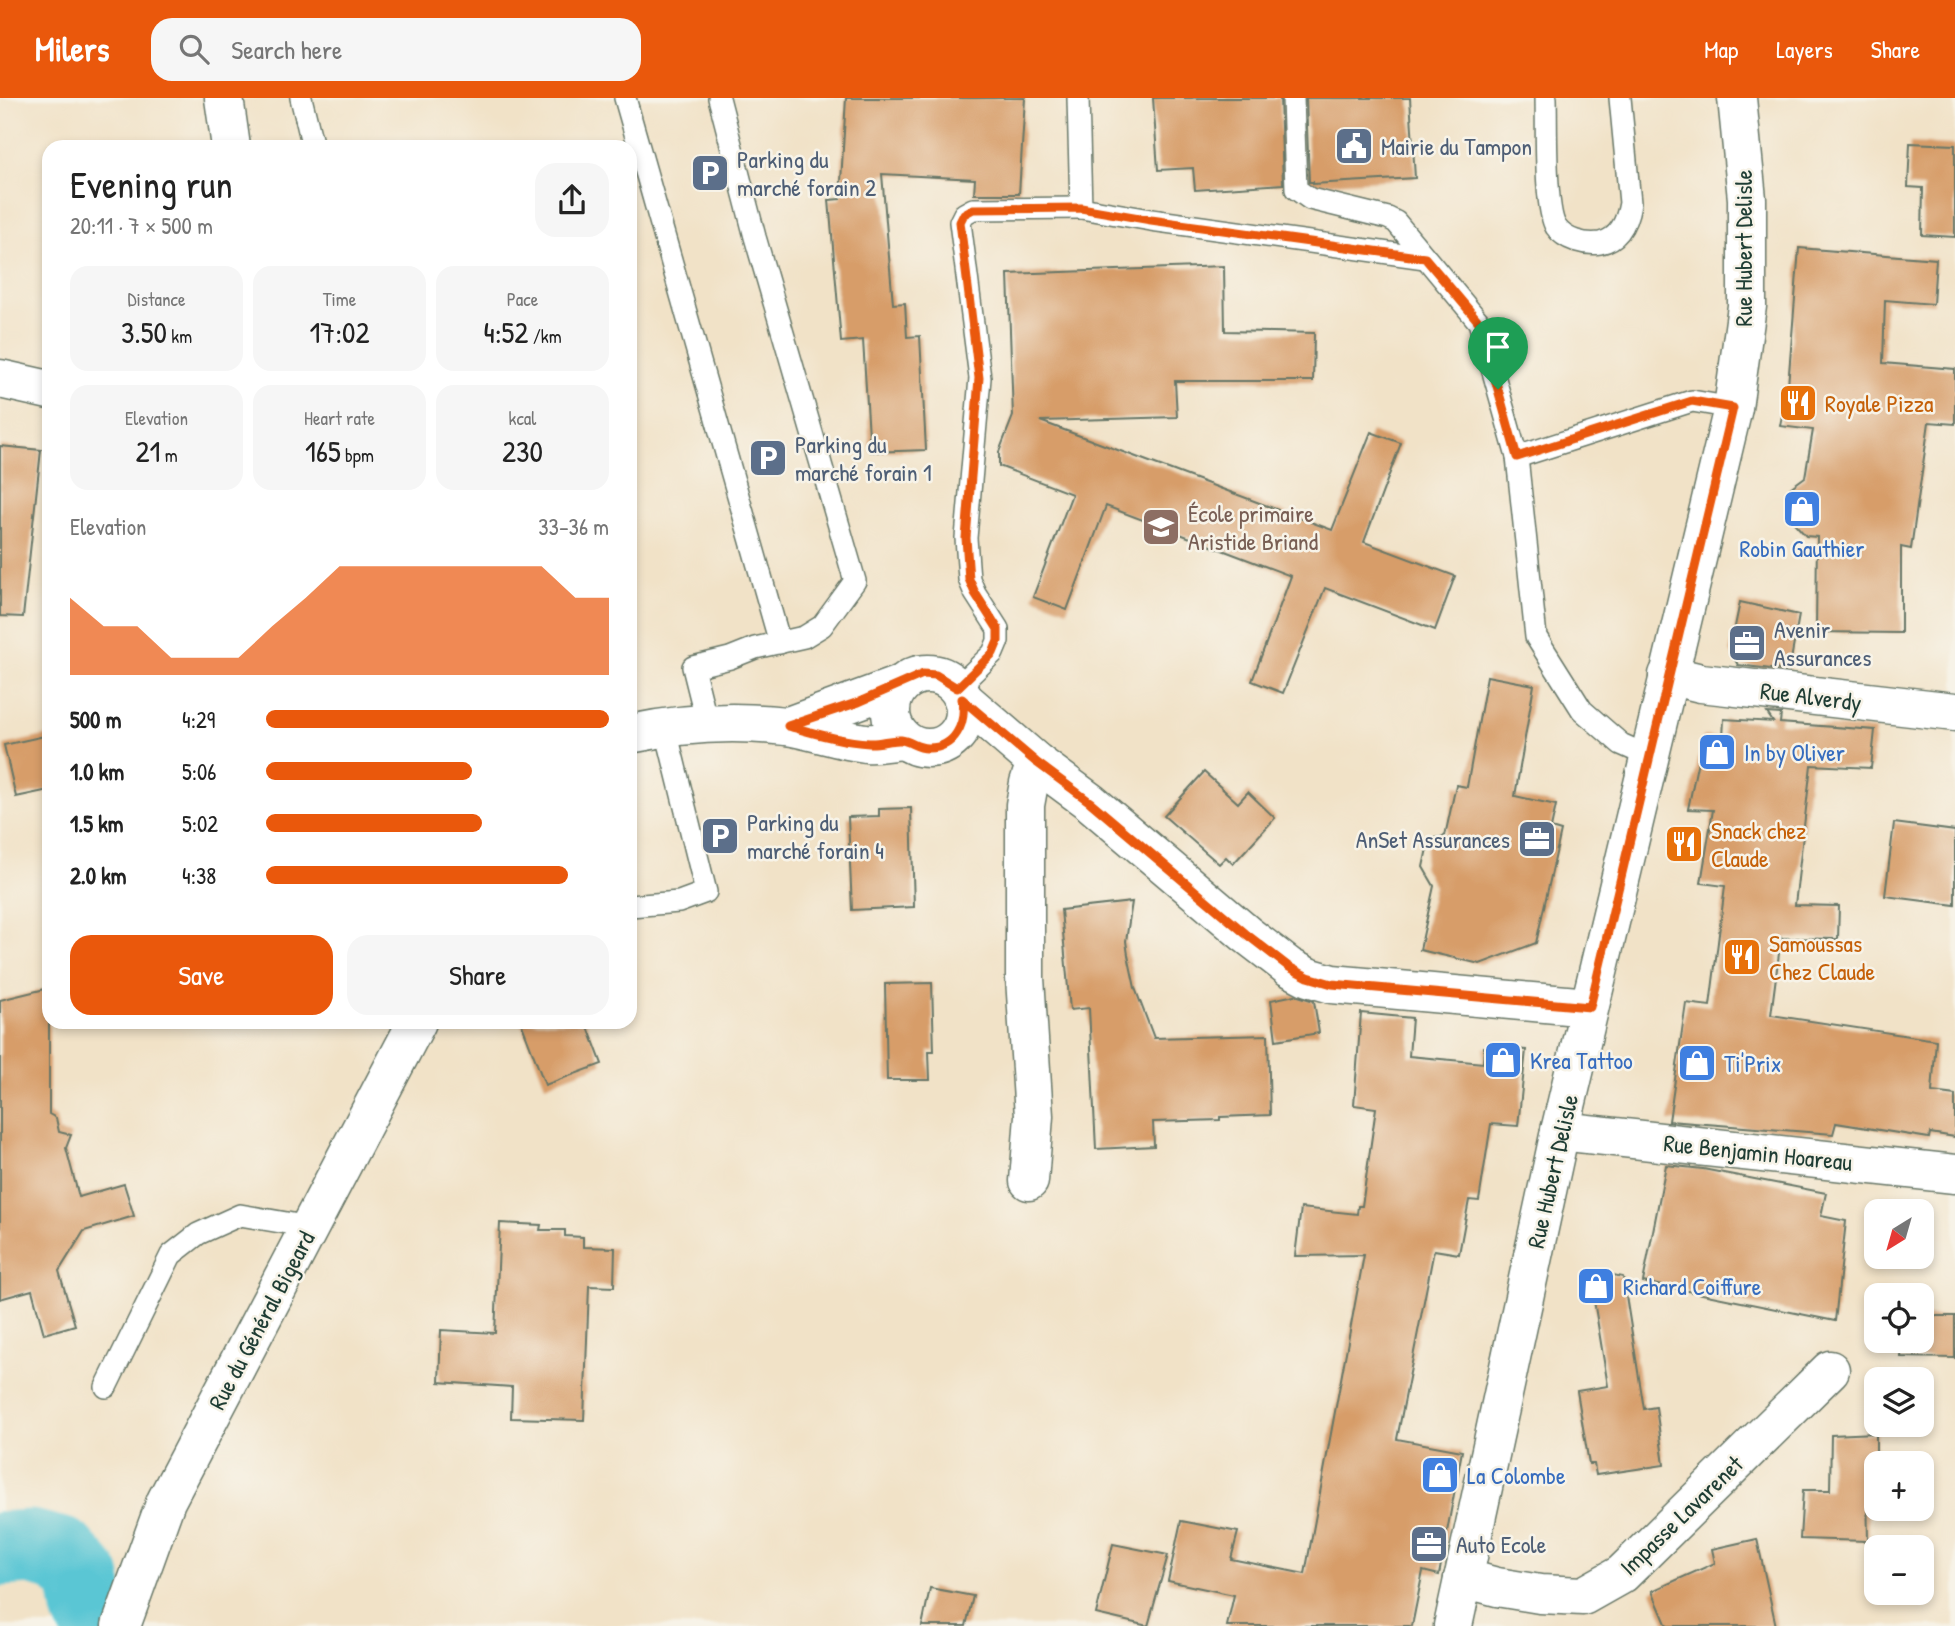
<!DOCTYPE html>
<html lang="en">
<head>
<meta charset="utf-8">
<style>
  body { margin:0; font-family:"Patrick Hand",sans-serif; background:#f6f6f6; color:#222; height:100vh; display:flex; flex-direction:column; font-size:26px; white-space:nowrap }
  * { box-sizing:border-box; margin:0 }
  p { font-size:23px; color:#767676 }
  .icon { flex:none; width:38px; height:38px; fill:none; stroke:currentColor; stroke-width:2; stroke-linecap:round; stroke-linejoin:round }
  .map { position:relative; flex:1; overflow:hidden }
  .panel { position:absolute; left:42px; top:42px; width:595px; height:889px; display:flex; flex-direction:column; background:#fff; border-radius:21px; box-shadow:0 4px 10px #0003 }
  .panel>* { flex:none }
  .needle { width:46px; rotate:217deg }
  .tools { position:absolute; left:1864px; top:1101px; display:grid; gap:14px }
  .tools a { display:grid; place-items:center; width:70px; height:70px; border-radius:14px; background:#fff; box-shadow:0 4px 10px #0003; font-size:35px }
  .pin { position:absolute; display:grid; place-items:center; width:60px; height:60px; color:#fff; margin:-72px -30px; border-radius:50% 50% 50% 0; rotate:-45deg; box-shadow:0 0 7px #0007 }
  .pin .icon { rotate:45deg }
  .round { display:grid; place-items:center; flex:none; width:74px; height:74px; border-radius:21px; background:#f6f6f6 }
  .headline { display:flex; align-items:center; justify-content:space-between; height:119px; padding:0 28px }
  h1 { font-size:38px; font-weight:600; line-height:52px }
  .stats { display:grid; grid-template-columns:repeat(3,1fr); gap:10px; height:119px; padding:7px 28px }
  .stats div { display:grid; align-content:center; border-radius:18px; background:#f6f6f6; text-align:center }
  .stats b { font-size:30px; font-weight:600 }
  .stats small { font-size:19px; font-weight:400 }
  .stats p { font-size:19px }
  .chart { height:196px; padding:14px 28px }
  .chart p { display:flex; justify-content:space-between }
  .chart svg { width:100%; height:126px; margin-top:7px; fill:#ea580c; opacity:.7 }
  .cta { display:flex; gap:14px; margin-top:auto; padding:14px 28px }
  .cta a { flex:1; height:80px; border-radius:21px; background:#ea580c; color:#fff; font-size:28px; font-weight:600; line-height:80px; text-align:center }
  .cta a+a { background:#f6f6f6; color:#222 }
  ul { padding:0 28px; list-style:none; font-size:23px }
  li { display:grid; grid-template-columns:112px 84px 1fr; align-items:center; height:52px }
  li i { height:18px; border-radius:9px; background:#ea580c }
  header { display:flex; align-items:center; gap:42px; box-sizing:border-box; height:98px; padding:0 35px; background:#ea580c; color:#fff }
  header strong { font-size:33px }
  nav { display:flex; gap:38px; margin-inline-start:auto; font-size:24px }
  .search { width:490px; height:63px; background:#f6f6f6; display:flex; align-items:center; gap:18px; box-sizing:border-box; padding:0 24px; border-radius:21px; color:#767676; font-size:26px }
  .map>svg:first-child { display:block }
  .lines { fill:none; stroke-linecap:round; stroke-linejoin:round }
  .river { stroke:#5ac6d4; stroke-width:75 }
  .building { fill:#d79d69 }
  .lane-casing { stroke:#687767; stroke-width:24 }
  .street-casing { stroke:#687767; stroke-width:41 }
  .secondary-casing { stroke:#687767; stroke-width:41 }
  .lane { stroke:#fff; stroke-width:21 }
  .street { stroke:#fff; stroke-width:38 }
  .secondary { stroke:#fff; stroke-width:38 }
  .route-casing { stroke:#fff; stroke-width:14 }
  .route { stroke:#ea580c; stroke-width:9 }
  .labels { text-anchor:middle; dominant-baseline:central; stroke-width:5; stroke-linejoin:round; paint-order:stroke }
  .service-label { font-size:24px; fill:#4e5e75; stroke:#f7f3e8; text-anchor:start }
  .street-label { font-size:24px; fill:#1f3d34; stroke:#f7f3e8 }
  .food-label { font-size:24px; fill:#c56008; stroke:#f7f3e8; text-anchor:start }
  .education-label { font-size:24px; fill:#785e54; stroke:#f7f3e8; text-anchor:start }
  .shop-label { font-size:24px; fill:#366cbe; stroke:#f7f3e8; text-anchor:start }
</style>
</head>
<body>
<header>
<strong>Milers</strong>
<div class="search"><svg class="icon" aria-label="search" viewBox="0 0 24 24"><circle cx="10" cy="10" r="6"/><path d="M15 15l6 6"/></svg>Search here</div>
<nav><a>Map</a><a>Layers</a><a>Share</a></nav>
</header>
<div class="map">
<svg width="1955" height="1528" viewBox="0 0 1955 1528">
  <rect width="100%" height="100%" fill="#f7f3e8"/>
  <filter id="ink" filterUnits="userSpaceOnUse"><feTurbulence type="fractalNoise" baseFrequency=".0143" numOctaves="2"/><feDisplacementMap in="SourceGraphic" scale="14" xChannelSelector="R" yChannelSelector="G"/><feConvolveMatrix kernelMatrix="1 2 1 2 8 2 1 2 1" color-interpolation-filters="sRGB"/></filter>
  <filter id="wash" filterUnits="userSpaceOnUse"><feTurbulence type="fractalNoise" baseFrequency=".00686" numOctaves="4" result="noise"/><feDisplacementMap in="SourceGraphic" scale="28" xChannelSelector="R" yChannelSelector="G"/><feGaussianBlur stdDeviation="1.57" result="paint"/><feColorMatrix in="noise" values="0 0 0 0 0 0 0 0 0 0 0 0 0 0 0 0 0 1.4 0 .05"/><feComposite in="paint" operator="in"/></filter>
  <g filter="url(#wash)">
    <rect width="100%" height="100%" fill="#f1e2c7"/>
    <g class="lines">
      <path class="river" d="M0 1451 30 1449 62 1457 84 1481 89 1510 101 1528"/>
    </g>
    <g id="blocks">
      <g class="building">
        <path d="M846 0H1025L1019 96H974L975 81 882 76 893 206 905 205 907 239 920 238 926 352 870 354 863 242 841 244 829 102 840 101Z"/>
        <path d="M1153 0H1280L1283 86 1195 92 1193 70 1158 72Z"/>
        <path d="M1306 0H1410L1415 80 1313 86V84H1309Z"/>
        <path d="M1910 45 1955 47V139L1922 137 1923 90 1908 89Z"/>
        <path d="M1799 150 1936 161 1933 206 1885 202 1883 265 1955 271V326L1929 324 1911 451 1901 449V535L1816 534 1817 439 1806 438 1786 416 1790 390 1805 379 1813 332 1780 328 1788 288Z"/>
        <path d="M1224 168 1225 233 1314 235 1313 283H1175L1177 319 1040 323 1332 432 1371 334 1401 345 1364 444 1455 478 1435 532 1325 490 1283 595 1252 583 1291 478 1106 408 1067 512 1033 499 1072 396 999 368V354L1013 318 1008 176Z"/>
        <path d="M0 348 41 352 23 519 0 518Z"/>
        <path d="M1740 504 1799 517 1789 573 1738 567 1730 553Z"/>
        <path d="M1487 578 1534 587 1515 698 1556 707 1551 730 1561 733 1536 845 1480 866 1420 852 1434 788 1423 769 1429 741 1445 738 1456 687 1467 689Z"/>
        <path d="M1767 615 1781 616 1780 625 1875 632 1871 670 1811 667 1795 807 1839 808 1838 841 1781 840 1771 917 1936 942 1932 994 1955 997V1039L1930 1035 1929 1040 1836 1025 1833 1036 1669 1023 1686 905 1710 908 1725 788 1701 785 1713 712 1688 711 1703 638 1723 640 1724 621 1773 624Z"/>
        <path d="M49 637V692L16 699 4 647Z"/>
        <path d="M1204 674 1238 705 1248 694 1275 720 1233 766 1226 759 1219 766 1164 718Z"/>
        <path d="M911 710 914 809 852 812 848 719 879 718V711Z"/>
        <path d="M1894 725 1955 733V807L1885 798Z"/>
        <path d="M1132 804 1126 843 1128 857 1135 890 1154 940 1268 937 1270 1017 1220 1019V1022L1153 1024 1154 1048 1096 1051 1089 910 1070 912 1061 812Z"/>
        <path d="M932 885 934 953H929L930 982H887L885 886Z"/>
        <path d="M49 890V1016L56 1020 59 1034 71 1037 66 1050 79 1099 124 1086 134 1118 84 1133 59 1173 75 1227 44 1236 32 1192 0 1201V902Z"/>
        <path d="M1295 897 1314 903 1319 935 1276 942 1271 902Z"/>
        <path d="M1361 915 1412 920 1409 958 1483 965 1484 949 1526 952 1518 1028 1491 1026 1479 1103 1469 1102 1459 1156 1434 1152 1397 1341 1462 1353 1439 1477 1423 1473 1412 1528H1227L1234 1497 1168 1483 1181 1423 1238 1434 1231 1461 1305 1476 1364 1157 1295 1158 1301 1110 1357 1116 1358 1108H1362L1376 1010 1354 1007Z"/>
        <path d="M521 924H586L602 966 545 987Z"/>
        <path d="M1666 1067 1703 1071 1826 1095 1821 1118 1846 1123 1835 1223 1643 1184Z"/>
        <path d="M500 1125 541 1127 540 1132H565V1138L583 1139V1149L615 1150 614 1189 589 1188 584 1322 511 1320 512 1289 439 1284 441 1232 495 1235Z"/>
        <path d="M1589 1172 1623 1179 1644 1311 1656 1309 1664 1367 1596 1377 1594 1366H1589L1577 1293 1608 1288Z"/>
        <path d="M1922 1218H1955V1260L1901 1259 1902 1242H1922Z"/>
        <path d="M1876 1335V1380H1873L1872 1392 1867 1391 1868 1443 1800 1441 1803 1392H1830L1831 1337Z"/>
        <path d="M1757 1441 1776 1528H1667L1652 1493 1715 1465 1712 1451Z"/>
        <path d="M1113 1446 1168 1457 1148 1528 1096 1516Z"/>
        <path d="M930 1490 973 1498 966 1528H922Z"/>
      </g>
    </g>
  </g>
  <g filter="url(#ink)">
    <use href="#blocks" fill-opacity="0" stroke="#687767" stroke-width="2"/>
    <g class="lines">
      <defs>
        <g id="lane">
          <path d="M301 0 313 49"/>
          <path d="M625 0 780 545"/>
          <path d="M1078 0 1081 110 1151 122 1425 160"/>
          <path d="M1293 0 1296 91 1310 101 1388 120 1396 124 1479 224 1517 359 1536 539 1582 612 1621 646 1648 658"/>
          <path d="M1546 0C1547 26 1544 110 1556 129 1565 142 1584 147 1600 145 1620 141 1627 123 1630 105L1620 0"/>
          <path d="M1517 359 1692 303 1733 310"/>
          <path d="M957 590 993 555 998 543V531L975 495 969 481 966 440 980 280 960 124 964 116 973 111 1081 110"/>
          <path d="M707 625 693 569 730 560 755 550 804 539 822 528 855 483 755 139 719 0"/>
          <path d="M630 808 679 804 706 794 665 628"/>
          <path d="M106 1289 171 1157 198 1136 240 1117 310 1129"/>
        </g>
        <g id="street">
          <path d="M224 0 231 49"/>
          <path d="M0 281 49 292"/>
          <circle cx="928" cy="613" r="37"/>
          <path d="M1668 577 1701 585 1955 614"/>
          <path d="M963 601 1036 664 1090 704 1246 836 1289 869 1308 879 1332 886 1589 909"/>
          <path d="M788 628 902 586"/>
          <path d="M630 636C681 625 733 622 786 628 813 632 839 642 866 645 878 646 891 643 903 642"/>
          <path d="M1560 1033 1955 1076"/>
          <path d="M1029 1083 1034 1018 1025 880V707L1029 685 1036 664"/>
          <path d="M1463 1480 1497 1489 1540 1496 1583 1498 1622 1476 1830 1272"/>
          <path d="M121 1528 166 1403 417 924"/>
        </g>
        <path id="secondary" d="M1453 1528 1560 1033 1733 310 1747 208V101L1737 0"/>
      </defs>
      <use href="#lane" class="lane-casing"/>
      <use href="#street" class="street-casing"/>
      <use href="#secondary" class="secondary-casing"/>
      <use href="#lane" class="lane"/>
      <use href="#street" class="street"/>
      <use href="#secondary" class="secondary"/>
    </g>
  </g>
  <g class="lines" filter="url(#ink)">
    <defs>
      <path id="route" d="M1081 110 1151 122 1425 160 1479 224 1517 359 1692 303 1733 310 1590 909 1332 886 1308 879 1289 869 1246 836 1090 704 1036 664 962 601C967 625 955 651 927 650 917 650 910 643 901 642 891 641 879 646 869 645 842 644 814 635 788 628L859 604 923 576 936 577 957 590 993 555 998 543V531L975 495 969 481 966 440 979 280 960 124 964 116 973 111Z"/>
    </defs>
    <use href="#route" class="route-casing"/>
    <use href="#route" class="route"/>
  </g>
  <defs>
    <symbol id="civic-square" viewBox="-11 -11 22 22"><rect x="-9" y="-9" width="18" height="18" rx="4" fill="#5c6f8a" stroke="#f7f3e8"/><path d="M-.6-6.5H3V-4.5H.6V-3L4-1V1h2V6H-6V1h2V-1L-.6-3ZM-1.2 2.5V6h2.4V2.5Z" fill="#fff"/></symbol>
    <symbol id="parking-square" viewBox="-11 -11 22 22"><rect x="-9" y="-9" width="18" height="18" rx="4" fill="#5c6f8a" stroke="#f7f3e8"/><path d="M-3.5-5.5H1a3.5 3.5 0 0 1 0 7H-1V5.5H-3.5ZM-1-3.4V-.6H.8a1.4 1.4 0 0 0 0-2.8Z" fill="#fff"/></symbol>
    <symbol id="restaurant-square" viewBox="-11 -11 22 22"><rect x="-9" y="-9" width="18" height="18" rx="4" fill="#e8710a" stroke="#f7f3e8"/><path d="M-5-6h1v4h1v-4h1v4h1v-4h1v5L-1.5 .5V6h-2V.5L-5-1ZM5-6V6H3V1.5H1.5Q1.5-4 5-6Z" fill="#fff"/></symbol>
    <symbol id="shop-square" viewBox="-11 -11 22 22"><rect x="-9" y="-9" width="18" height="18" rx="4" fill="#3f7fe0" stroke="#f7f3e8"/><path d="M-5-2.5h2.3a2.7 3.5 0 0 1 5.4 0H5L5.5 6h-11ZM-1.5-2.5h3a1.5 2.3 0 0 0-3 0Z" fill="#fff"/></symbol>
    <symbol id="school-square" viewBox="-11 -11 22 22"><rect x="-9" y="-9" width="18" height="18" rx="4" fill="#8d6e63" stroke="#f7f3e8"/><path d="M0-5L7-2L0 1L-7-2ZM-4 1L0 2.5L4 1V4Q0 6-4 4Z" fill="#fff"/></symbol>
    <symbol id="office-square" viewBox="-11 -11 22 22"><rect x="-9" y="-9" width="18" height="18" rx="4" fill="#5c6f8a" stroke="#f7f3e8"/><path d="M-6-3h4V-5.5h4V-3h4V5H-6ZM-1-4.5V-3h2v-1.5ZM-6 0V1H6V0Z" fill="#fff"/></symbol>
  </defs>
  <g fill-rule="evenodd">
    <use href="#civic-square" x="1332" y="26" width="44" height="44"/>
    <use href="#parking-square" x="688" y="53" width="44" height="44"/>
    <use href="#restaurant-square" x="1776" y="283" width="44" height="44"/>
    <use href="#parking-square" x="746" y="338" width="44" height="44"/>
    <use href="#shop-square" x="1780" y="389" width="44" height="44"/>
    <use href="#school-square" x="1139" y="407" width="44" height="44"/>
    <use href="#office-square" x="1725" y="523" width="44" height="44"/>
    <use href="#shop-square" x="1695" y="632" width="44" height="44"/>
    <use href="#parking-square" x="698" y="716" width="44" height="44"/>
    <use href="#office-square" x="1515" y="719" width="44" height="44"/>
    <use href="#restaurant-square" x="1662" y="724" width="44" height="44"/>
    <use href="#restaurant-square" x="1720" y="837" width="44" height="44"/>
    <use href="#shop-square" x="1481" y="940" width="44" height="44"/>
    <use href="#shop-square" x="1675" y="943" width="44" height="44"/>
    <use href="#shop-square" x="1574" y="1166" width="44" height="44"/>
    <use href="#shop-square" x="1418" y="1355" width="44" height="44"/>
    <use href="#office-square" x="1407" y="1424" width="44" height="44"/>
  </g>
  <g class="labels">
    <g class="service-label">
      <text x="1381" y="48">Mairie du Tampon</text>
      <text x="737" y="61">Parking du<tspan x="737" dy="28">marché forain 2</tspan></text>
      <text x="795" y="346">Parking du<tspan x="795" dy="28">marché forain 1</tspan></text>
      <text x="1774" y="531">Avenir<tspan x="1774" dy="28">Assurances</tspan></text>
      <text x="747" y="724">Parking du<tspan x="747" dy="28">marché forain 4</tspan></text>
      <text x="1510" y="741" text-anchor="end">AnSet Assurances</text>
      <text x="1456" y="1446">Auto Ecole</text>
    </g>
    <g class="street-label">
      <text transform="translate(1743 150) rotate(-90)">Rue Hubert Delisle</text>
      <text transform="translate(1811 598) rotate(7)">Rue Alverdy</text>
      <text transform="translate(1758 1054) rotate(6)">Rue Benjamin Hoareau</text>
      <text transform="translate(1552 1073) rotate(-77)">Rue Hubert Delisle</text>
      <text transform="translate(261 1222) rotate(-62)">Rue du Général Bigeard</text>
      <text transform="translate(1681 1417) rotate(-44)">Impasse Lavarenet</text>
    </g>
    <g class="food-label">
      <text x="1825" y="305">Royale Pizza</text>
      <text x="1711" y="732">Snack chez<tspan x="1711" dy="28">Claude</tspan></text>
      <text x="1769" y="845">Samoussas<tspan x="1769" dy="28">Chez Claude</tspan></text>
    </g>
    <g class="education-label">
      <text x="1188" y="415">École primaire<tspan x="1188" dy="28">Aristide Briand</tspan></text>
    </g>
    <g class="shop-label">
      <text x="1802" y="450" text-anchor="middle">Robin Gauthier</text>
      <text x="1744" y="654">In by Oliver</text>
      <text x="1530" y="962">Krea Tattoo</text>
      <text x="1724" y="965">Ti'Prix</text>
      <text x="1623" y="1188">Richard Coiffure</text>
      <text x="1467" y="1377">La Colombe</text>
    </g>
  </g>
</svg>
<div class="tools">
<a><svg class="needle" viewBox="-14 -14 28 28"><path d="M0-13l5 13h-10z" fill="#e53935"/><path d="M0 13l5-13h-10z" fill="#767676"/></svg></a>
<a><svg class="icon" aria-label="locate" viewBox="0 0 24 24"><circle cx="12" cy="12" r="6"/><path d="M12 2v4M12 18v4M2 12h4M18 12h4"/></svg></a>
<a><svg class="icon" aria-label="layers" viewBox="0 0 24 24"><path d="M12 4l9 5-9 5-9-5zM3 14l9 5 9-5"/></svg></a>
<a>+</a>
<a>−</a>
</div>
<div class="pin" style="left:1498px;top:291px;background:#1e9e55"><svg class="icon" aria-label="arrive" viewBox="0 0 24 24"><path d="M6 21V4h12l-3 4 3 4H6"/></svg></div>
<section class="panel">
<div class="headline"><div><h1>Evening run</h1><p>20:11 · 7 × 500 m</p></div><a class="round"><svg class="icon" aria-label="share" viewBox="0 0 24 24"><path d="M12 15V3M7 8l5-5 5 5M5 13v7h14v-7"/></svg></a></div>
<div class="stats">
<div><p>Distance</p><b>3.50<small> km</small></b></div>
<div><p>Time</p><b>17:02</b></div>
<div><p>Pace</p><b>4:52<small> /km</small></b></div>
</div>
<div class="stats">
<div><p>Elevation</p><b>21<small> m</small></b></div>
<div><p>Heart rate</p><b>165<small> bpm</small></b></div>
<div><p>kcal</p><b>230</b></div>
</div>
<div class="chart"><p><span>Elevation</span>33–36 m</p>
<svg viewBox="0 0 160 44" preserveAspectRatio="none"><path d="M0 44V17L10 27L20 27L30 38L40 38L50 38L60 27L70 17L80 6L90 6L100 6L110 6L120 6L130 6L140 6L150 17L160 17V44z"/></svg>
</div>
<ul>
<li><b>500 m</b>4:29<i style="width:100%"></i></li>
<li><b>1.0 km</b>5:06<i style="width:60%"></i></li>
<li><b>1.5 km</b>5:02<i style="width:63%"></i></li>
<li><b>2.0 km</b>4:38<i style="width:88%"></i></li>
</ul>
<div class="cta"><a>Save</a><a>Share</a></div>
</section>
</div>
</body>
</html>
